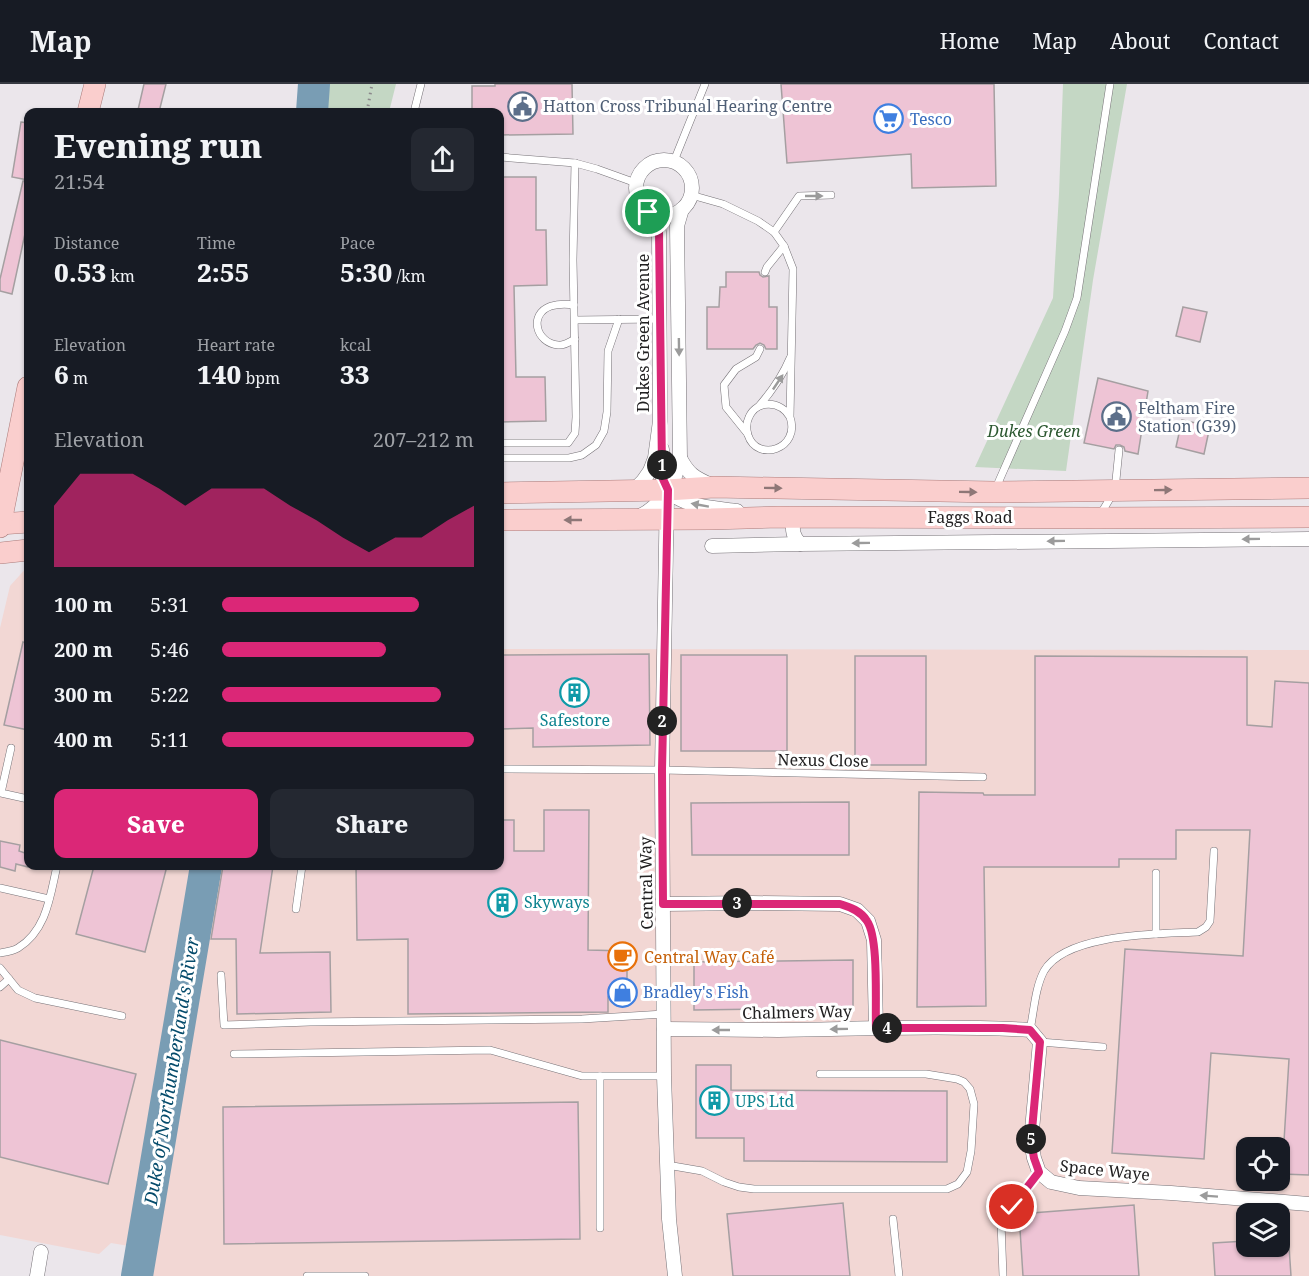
<!DOCTYPE html>
<html lang="en">
<head>
<meta charset="utf-8">
<style>
  body { margin:0; font-family:"Noto Serif",serif; background:#242831; color:#f1f3f6; height:100vh; display:flex; flex-direction:column; font-size:22px; white-space:nowrap }
  * { box-sizing:border-box; margin:0 }
  p { font-size:20px; color:#9ea1a6 }
  .icon { flex:none; width:33px; height:33px; fill:none; stroke:currentColor; stroke-width:2; stroke-linecap:round; stroke-linejoin:round }
  .map { position:relative; flex:1; overflow:hidden }
  .drawer { position:absolute; left:24px; top:24px; width:480px; height:762px; display:flex; flex-direction:column; background:#171b24; border-radius:12px; box-shadow:0 2px 4px #0004 }
  .drawer>* { flex:none }
  .controls { position:absolute; left:1236px; top:1053px; display:grid; gap:12px }
  .controls a { display:grid; place-items:center; width:54px; height:54px; border-radius:12px; background:#171b24; box-shadow:0 2px 4px #0004; font-size:30px }
  .pin { position:absolute; display:grid; place-items:center; width:51px; height:51px; color:#fff; margin:-26px; border:3px solid #fff; border-radius:50%; box-shadow:0 2px 6px #0007 }
  .km { position:absolute; width:30px; height:30px; margin:-15px; border-radius:50%; background:#222; color:#fff; font-size:16px; line-height:30px; text-align:center }
  .round { display:grid; place-items:center; flex:none; width:63px; height:63px; border-radius:12px; background:#242831 }
  .headline { display:flex; align-items:center; justify-content:space-between; height:102px; padding:0 30px }
  h1 { font-size:33px; font-weight:800; line-height:45px }
  .figures { display:grid; grid-template-columns:repeat(3,1fr); gap:9px; height:102px; padding:6px 30px }
  .figures div { display:grid; align-content:center }
  .figures b { font-size:26px; font-weight:800 }
  .figures small { font-size:16px; font-weight:400 }
  .figures p { font-size:16px }
  .chart { height:168px; padding:12px 30px }
  .chart p { display:flex; justify-content:space-between }
  .chart svg { width:100%; height:108px; margin-top:6px; fill:#db2777; opacity:.7 }
  .action { display:flex; gap:12px; margin-top:auto; padding:12px 30px }
  .action a { flex:1; height:69px; border-radius:12px; background:#db2777; color:#fff; font-size:24px; font-weight:800; line-height:69px; text-align:center }
  .action a+a { background:#242831; color:#f1f3f6 }
  ul { padding:0 30px; list-style:none; font-size:20px }
  li { display:grid; grid-template-columns:96px 72px 1fr; align-items:center; height:45px }
  li i { height:15px; border-radius:8px; background:#db2777 }
  header { display:flex; align-items:center; gap:36px; box-sizing:border-box; height:84px; padding:0 30px; background:#171b24; border-bottom:2px solid #363941 }
  header strong { font-size:28px }
  nav { display:flex; gap:33px; margin-inline-start:auto; font-size:21px }
  .map>svg:first-child { display:block }
  .industrial { fill:#f2d7d4; fill-rule:evenodd }
  .green { fill:#c4d7c4 }
  .lines { fill:none; stroke-linecap:round; stroke-linejoin:round }
  .river { stroke:#799db4; stroke-width:32 }
  .building { fill:#eec4d5; stroke:#a59fa1; stroke-width:1.5 }
  .lane-casing { stroke:#767277; stroke-width:8 }
  .street-casing { stroke:#767277; stroke-width:15 }
  .primary-casing { stroke:#ab7c7b; stroke-width:22 }
  .path { stroke:#8b888b; stroke-width:3; stroke-dasharray:1.5 4.5; stroke-linecap:butt }
  .lane { stroke:#fff; stroke-width:7 }
  .street { stroke:#fff; stroke-width:14 }
  .primary { stroke:#facecd; stroke-width:21 }
  .oneway { fill:#9b9b9b }
  .oneway2 { fill:#8e7777 }
  .route-casing { stroke:#fff; stroke-width:12 }
  .route { stroke:#db2777; stroke-width:8 }
  .labels { text-anchor:middle; dominant-baseline:central; stroke-width:6; stroke-linejoin:round; paint-order:stroke }
  .service-label { font-size:16px; fill:#4e5e75; stroke:#fff; text-anchor:start }
  .shop-label { font-size:16px; fill:#366cbe; stroke:#fff; text-anchor:start }
  .street-label { font-size:16px; fill:#212021; stroke:#fff }
  .park-label { font-size:16px; font-style:italic; fill:#2c5830; stroke:#fff }
  .culture-label { font-size:16px; fill:#0d838f; stroke:#fff; text-anchor:start }
  .food-label { font-size:16px; fill:#c56008; stroke:#fff; text-anchor:start }
  .water-label { font-size:18px; font-style:italic; fill:#054b6b; stroke:#fff }
</style>
</head>
<body>
<header>
<strong>Map</strong>
<nav><a>Home</a><a>Map</a><a>About</a><a>Contact</a></nav>
</header>
<div class="map">
<svg width="1309" height="1192" viewBox="0 0 1309 1192">
  <rect width="100%" height="100%" fill="#ebe6eb"/>
  <g class="industrial">
    <path d="M28 482V782H196L129 1162 111 1159 99 1170 0 1151V544L10 502Z"/>
    <path d="M500 565 1309 566V1192H147L214 782H500ZM1246 1064H1280V1096H1246ZM1246 1130H1280V1162H1246Z"/>
  </g>
  <g class="green">
    <path d="M324 0H396L389 28H320Z"/>
    <path d="M1063 0H1127L1093 196 1066 387 975 383 1053 214 1059 110Z"/>
  </g>
  <g class="lines">
    <g class="river">
      <path d="M312 28 314 0"/>
      <path d="M137 1192 206 782"/>
    </g>
  </g>
  <g class="building">
    <path d="M144 0H166L159 28H148L138 26Z"/>
    <path d="M495 0H572L573 50 500 51V28H472V2H495Z"/>
    <path d="M781 0H994L996 102 912 104 911 70 787 79Z"/>
    <path d="M21 38 28 39V96L12 93Z"/>
    <path d="M500 93H536V146H546L547 201 514 202 516 293H545L546 337 500 338Z"/>
    <path d="M23 97H28V136L12 210 0 207V195Z"/>
    <path d="M726 188H759L760 191 763 193 769 192V223H777V265H766L764 261 760 259 756 261 753 265H707V223H719L720 203H726Z"/>
    <path d="M1183 223 1207 228 1200 258 1176 252Z"/>
    <path d="M1098 294 1148 307 1138 370 1125 367 1124 363 1120 361H1116L1114 365 1084 359Z"/>
    <path d="M1182 336 1210 342 1204 370 1176 363Z"/>
    <path d="M23 558 28 559V646L4 641Z"/>
    <path d="M649 570 650 661 533 663V644L500 645V571Z"/>
    <rect x="681" y="571" width="106" height="96"/>
    <rect x="855" y="572" width="71" height="109"/>
    <path d="M1035 572 1247 573V641L1272 643 1275 597 1309 599V1091L1282 1090 1289 975 1211 969 1204 1075 1112 1069 1125 865 1243 872 1250 746H1176V775H1119V783H984L986 922 917 923 919 708 983 709 984 711H1035Z"/>
    <path d="M849 718V771H692L691 719Z"/>
    <path d="M544 726H589L588 866 627 867V913H608V928L408 930V855L357 856 356 782H500V736H514V767H544Z"/>
    <path d="M0 757 20 761 19 767 28 770V783L16 780 15 787 0 783Z"/>
    <path d="M94 782H167L145 868 76 850Z"/>
    <path d="M223 782H273L260 869 330 868 331 928 237 930 236 855H211Z"/>
    <path d="M853 876V924L694 926V878Z"/>
    <path d="M0 956 136 990 108 1100 0 1073Z"/>
    <path d="M696 981H731V1006L947 1007V1078L744 1077V1054H696Z"/>
    <path d="M578 1018 580 1155 224 1160 223 1023Z"/>
    <path d="M843 1119 850 1192H733L727 1130Z"/>
    <path d="M1134 1121 1139 1192H1023L1019 1130Z"/>
    <path d="M1246 1157V1162H1289L1291 1192H1215L1213 1159Z"/>
  </g>
  <g class="lines">
    <defs>
      <g id="lane">
        <path d="M414 28 421 0"/>
        <path d="M500 73 575 79 597 85 636 99"/>
        <path d="M674 77 705 0"/>
        <path d="M691 111 723 120 758 137 774 148 784 162 793 185 790 333C801 365 757 379 748 351 746 344 746 339 749 333 757 315 781 317 790 333"/>
        <path d="M774 148 799 112 831 111"/>
        <path d="M765 188 767 183 784 162"/>
        <path d="M574 221C567 220 558 220 551 222 528 230 536 259 558 261 563 262 570 258 575 255"/>
        <path d="M575 236 660 235"/>
        <path d="M759 322C772 307 782 293 790 274"/>
        <path d="M747 349 726 323 724 301 736 285 756 273 760 265"/>
        <path d="M500 359H568L575 349 576 333 573 176 575 79"/>
        <path d="M500 374H569L582 371 596 361 604 347 607 328 608 267 619 235"/>
        <path d="M995 406 1065 247 1077 214 1110 0"/>
        <path d="M1100 431 1115 406 1119 366"/>
        <path d="M11 664 1 709 28 715"/>
        <path d="M500 685 662 686 983 693"/>
        <path d="M0 804 49 815"/>
        <path d="M296 825 302 782"/>
        <path d="M1156 850V789"/>
        <path d="M0 869C6 868 13 867 18 864 47 846 50 812 57 782"/>
        <path d="M0 884 18 906 35 914 122 932"/>
        <path d="M221 891 224 941 310 938 582 935 664 930"/>
        <path d="M0 903 9 895"/>
        <path d="M1030 946C1034 927 1035 904 1044 887 1066 849 1160 850 1198 848L1206 843 1210 837 1214 767"/>
        <path d="M1040 958 1103 963"/>
        <path d="M234 970 490 966 582 992H664"/>
        <path d="M667 1081 702 1087 724 1098 739 1103 754 1105H947L958 1100 967 1088 971 1067 974 1020 970 1005 964 998 957 995 926 990H820"/>
        <path d="M893 1135 899 1192"/>
        <path d="M600 1144V992"/>
        <path d="M307 1192H365"/>
        <path d="M1003 1192 1001 1138 1039 1088"/>
      </g>
      <g id="street">
        <circle cx="664" cy="104" r="28"/>
        <path d="M662 365C662 378 660 391 666 403 677 423 717 424 737 427"/>
        <path d="M680 374C688 390 695 394 711 401"/>
        <path d="M634 406 643 397 650 387 655 374 660 337 659 148 656 138 648 128"/>
        <path d="M667 406 662 686 664 992 669 1135 675 1192"/>
        <path d="M638 433C661 423 676 398 680 374L677 142 682 125"/>
        <path d="M793 433C793 445 791 450 800 460L1309 455"/>
        <path d="M712 462 800 460"/>
        <path d="M663 820 752 819 840 820 857 826 868 837 874 856 876 944"/>
        <path d="M664 945C702 945 740 946 778 946 862 945 946 941 1030 946L1040 958 1031 1057 1034 1074 1039 1088 1051 1098 1079 1104 1171 1109 1309 1120"/>
        <path d="M37 1192 41 1168"/>
      </g>
      <g id="primary">
        <path d="M88 28 95 0"/>
        <path d="M500 409 667 406 714 403 994 408 1309 404"/>
        <path d="M500 436 711 435 778 433 1098 434 1309 433"/>
        <path d="M0 440 28 438"/>
        <path d="M0 443 28 303"/>
        <path d="M0 469 28 466"/>
      </g>
    </defs>
    <use href="#lane" class="lane-casing"/>
    <use href="#street" class="street-casing"/>
    <use href="#primary" class="primary-casing"/>
    <path class="path" d="M367 28 372 0"/>
    <use href="#lane" class="lane"/>
    <use href="#street" class="street"/>
    <use href="#primary" class="primary"/>
  </g>
  <defs><path id="oneway-solid" d="M-6-.8H1V-3.2L6.5 0L1 3.2V.8H-6Z" transform="scale(1.5)"/></defs>
  <g class="oneway">
    <use href="#oneway-solid" transform="translate(814 112)"/>
    <use href="#oneway-solid" transform="translate(679 263) rotate(89)"/>
    <use href="#oneway-solid" transform="translate(778 298) rotate(-56)"/>
    <use href="#oneway-solid" transform="translate(700 421) rotate(-170)"/>
    <use href="#oneway-solid" transform="translate(1251 455) rotate(179)"/>
    <use href="#oneway-solid" transform="translate(1056 457) rotate(179)"/>
    <use href="#oneway-solid" transform="translate(861 459) rotate(179)"/>
    <use href="#oneway-solid" transform="translate(839 945) rotate(179)"/>
    <use href="#oneway-solid" transform="translate(721 946) rotate(-180)"/>
    <use href="#oneway-solid" transform="translate(1209 1112) rotate(-176)"/>
  </g>
  <g class="oneway2">
    <use href="#oneway-solid" transform="translate(773 404) rotate(1)"/>
    <use href="#oneway-solid" transform="translate(1163 406) rotate(-1)"/>
    <use href="#oneway-solid" transform="translate(968 408) rotate(1)"/>
    <use href="#oneway-solid" transform="translate(573 436) rotate(-180)"/>
  </g>
  <g class="lines">
    <defs>
      <path id="route" d="M648 128 656 138 659 148 662 385 663 395 668 406 662 686 663 820H840C850 823 861 827 867 837 879 854 875 920 876 944H1003L1030 946 1040 958 1031 1057 1034 1074 1039 1088 1012 1123"/>
    </defs>
    <use href="#route" class="route-casing"/>
    <use href="#route" class="route"/>
  </g>
  <defs>
    <symbol id="civic-ring" viewBox="-11 -11 22 22"><circle r="9.5" fill="#fff" stroke="#5c6f8a" stroke-width="1.5"/><path d="M-.6-6.5H3V-4.5H.6V-3L4-1V1h2V6H-6V1h2V-1L-.6-3ZM-1.2 2.5V6h2.4V2.5Z" fill="#5c6f8a"/></symbol>
    <symbol id="supermarket-ring" viewBox="-11 -11 22 22"><circle r="9.5" fill="#fff" stroke="#3f7fe0" stroke-width="1.5"/><path d="M-6-5.5h2.5l.6 2H6L4.5 2H-2.5L-4.4-4H-6ZM-1.5 3.2a1.3 1.3 0 1 0 .1 0ZM3 3.2a1.3 1.3 0 1 0 .1 0Z" fill="#3f7fe0"/></symbol>
    <symbol id="building-ring" viewBox="-11 -11 22 22"><circle r="9.5" fill="#fff" stroke="#0f9aa8" stroke-width="1.5"/><path d="M-4-6H4V6H1V3H-1V6H-4ZM-2.5-4.3h1.7v1.8h-1.7ZM.8-4.3h1.7v1.8H.8ZM-2.5-1h1.7V.8h-1.7ZM.8-1h1.7V.8H.8Z" fill="#0f9aa8"/></symbol>
    <symbol id="cafe-ring" viewBox="-11 -11 22 22"><circle r="9.5" fill="#fff" stroke="#e8710a" stroke-width="1.5"/><path d="M-5.5-4.5H6V0H3Q3 3.5 0 3.5H-2.5Q-5.5 3.5-5.5 0ZM3-3.2v2h1.7v-2ZM-6 4.5H4V6H-6Z" fill="#e8710a"/></symbol>
    <symbol id="shop-ring" viewBox="-11 -11 22 22"><circle r="9.5" fill="#fff" stroke="#3f7fe0" stroke-width="1.5"/><path d="M-5-2.5h2.3a2.7 3.5 0 0 1 5.4 0H5L5.5 6h-11ZM-1.5-2.5h3a1.5 2.3 0 0 0-3 0Z" fill="#3f7fe0"/></symbol>
  </defs>
  <g fill-rule="evenodd">
    <use href="#civic-ring" x="506" y="6" width="33" height="33"/>
    <use href="#supermarket-ring" x="872" y="18" width="33" height="33"/>
    <use href="#civic-ring" x="1100" y="316" width="33" height="33"/>
    <use href="#building-ring" x="558" y="592" width="33" height="33"/>
    <use href="#building-ring" x="486" y="802" width="33" height="33"/>
    <use href="#cafe-ring" x="606" y="856" width="33" height="33"/>
    <use href="#shop-ring" x="606" y="892" width="33" height="33"/>
    <use href="#building-ring" x="698" y="1000" width="33" height="33"/>
  </g>
  <g class="labels">
    <g class="service-label">
      <text x="543" y="22">Hatton Cross Tribunal Hearing Centre</text>
      <text x="1138" y="324">Feltham Fire<tspan x="1138" dy="18">Station (G39)</tspan></text>
    </g>
    <g class="shop-label">
      <text x="910" y="35">Tesco</text>
      <text x="643" y="908">Bradley's Fish</text>
    </g>
    <g class="street-label">
      <text transform="translate(643 249) rotate(-90)">Dukes Green Avenue</text>
      <text x="970" y="433">Faggs Road</text>
      <text transform="translate(823 676) rotate(1)">Nexus Close</text>
      <text transform="translate(646 799) rotate(-91)">Central Way</text>
      <text transform="translate(797 928) rotate(-1)">Chalmers Way</text>
      <text transform="translate(1105 1086) rotate(6)">Space Waye</text>
    </g>
    <g class="park-label">
      <text x="1034" y="347">Dukes Green</text>
    </g>
    <g class="culture-label">
      <text x="575" y="636" text-anchor="middle">Safestore</text>
      <text x="524" y="818">Skyways</text>
      <text x="735" y="1017">UPS Ltd</text>
    </g>
    <g class="food-label">
      <text x="644" y="873">Central Way Café</text>
    </g>
    <g class="water-label">
      <text transform="translate(171 987) rotate(-81)">Duke of Northumberland's River</text>
    </g>
  </g>
</svg>
<div class="controls">
<a><svg class="icon" aria-label="locate" viewBox="0 0 24 24"><circle cx="12" cy="12" r="6"/><path d="M12 2v4M12 18v4M2 12h4M18 12h4"/></svg></a>
<a><svg class="icon" aria-label="layers" viewBox="0 0 24 24"><path d="M12 4l9 5-9 5-9-5zM3 14l9 5 9-5"/></svg></a>
</div>
<div class="pin" style="left:648px;top:128px;background:#1e9e55"><svg class="icon" aria-label="arrive" viewBox="0 0 24 24"><path d="M6 21V4h12l-3 4 3 4H6"/></svg></div>
<div class="pin" style="left:1012px;top:1123px;background:#d93025"><svg class="icon" aria-label="check" viewBox="0 0 24 24"><path d="M5 12l5 5 9-10"/></svg></div>
<b class="km" style="left:662px;top:381px">1</b>
<b class="km" style="left:662px;top:637px">2</b>
<b class="km" style="left:737px;top:819px">3</b>
<b class="km" style="left:887px;top:944px">4</b>
<b class="km" style="left:1031px;top:1055px">5</b>
<section class="drawer">
<div class="headline"><div><h1>Evening run</h1><p>21:54</p></div><a class="round"><svg class="icon" aria-label="share" viewBox="0 0 24 24"><path d="M12 15V3M7 8l5-5 5 5M5 13v7h14v-7"/></svg></a></div>
<div class="figures">
<div><p>Distance</p><b>0.53<small> km</small></b></div>
<div><p>Time</p><b>2:55</b></div>
<div><p>Pace</p><b>5:30<small> /km</small></b></div>
</div>
<div class="figures">
<div><p>Elevation</p><b>6<small> m</small></b></div>
<div><p>Heart rate</p><b>140<small> bpm</small></b></div>
<div><p>kcal</p><b>33</b></div>
</div>
<div class="chart"><p><span>Elevation</span>207–212 m</p>
<svg viewBox="0 0 160 44" preserveAspectRatio="none"><path d="M0 44V19L10 6L20 6L30 6L40 12L50 19L60 12L70 12L80 12L90 19L100 25L110 32L120 38L130 32L140 32L150 25L160 19V44z"/></svg>
</div>
<ul>
<li><b>100 m</b>5:31<i style="width:78%"></i></li>
<li><b>200 m</b>5:46<i style="width:65%"></i></li>
<li><b>300 m</b>5:22<i style="width:87%"></i></li>
<li><b>400 m</b>5:11<i style="width:100%"></i></li>
</ul>
<div class="action"><a>Save</a><a>Share</a></div>
</section>
</div>
</body>
</html>
